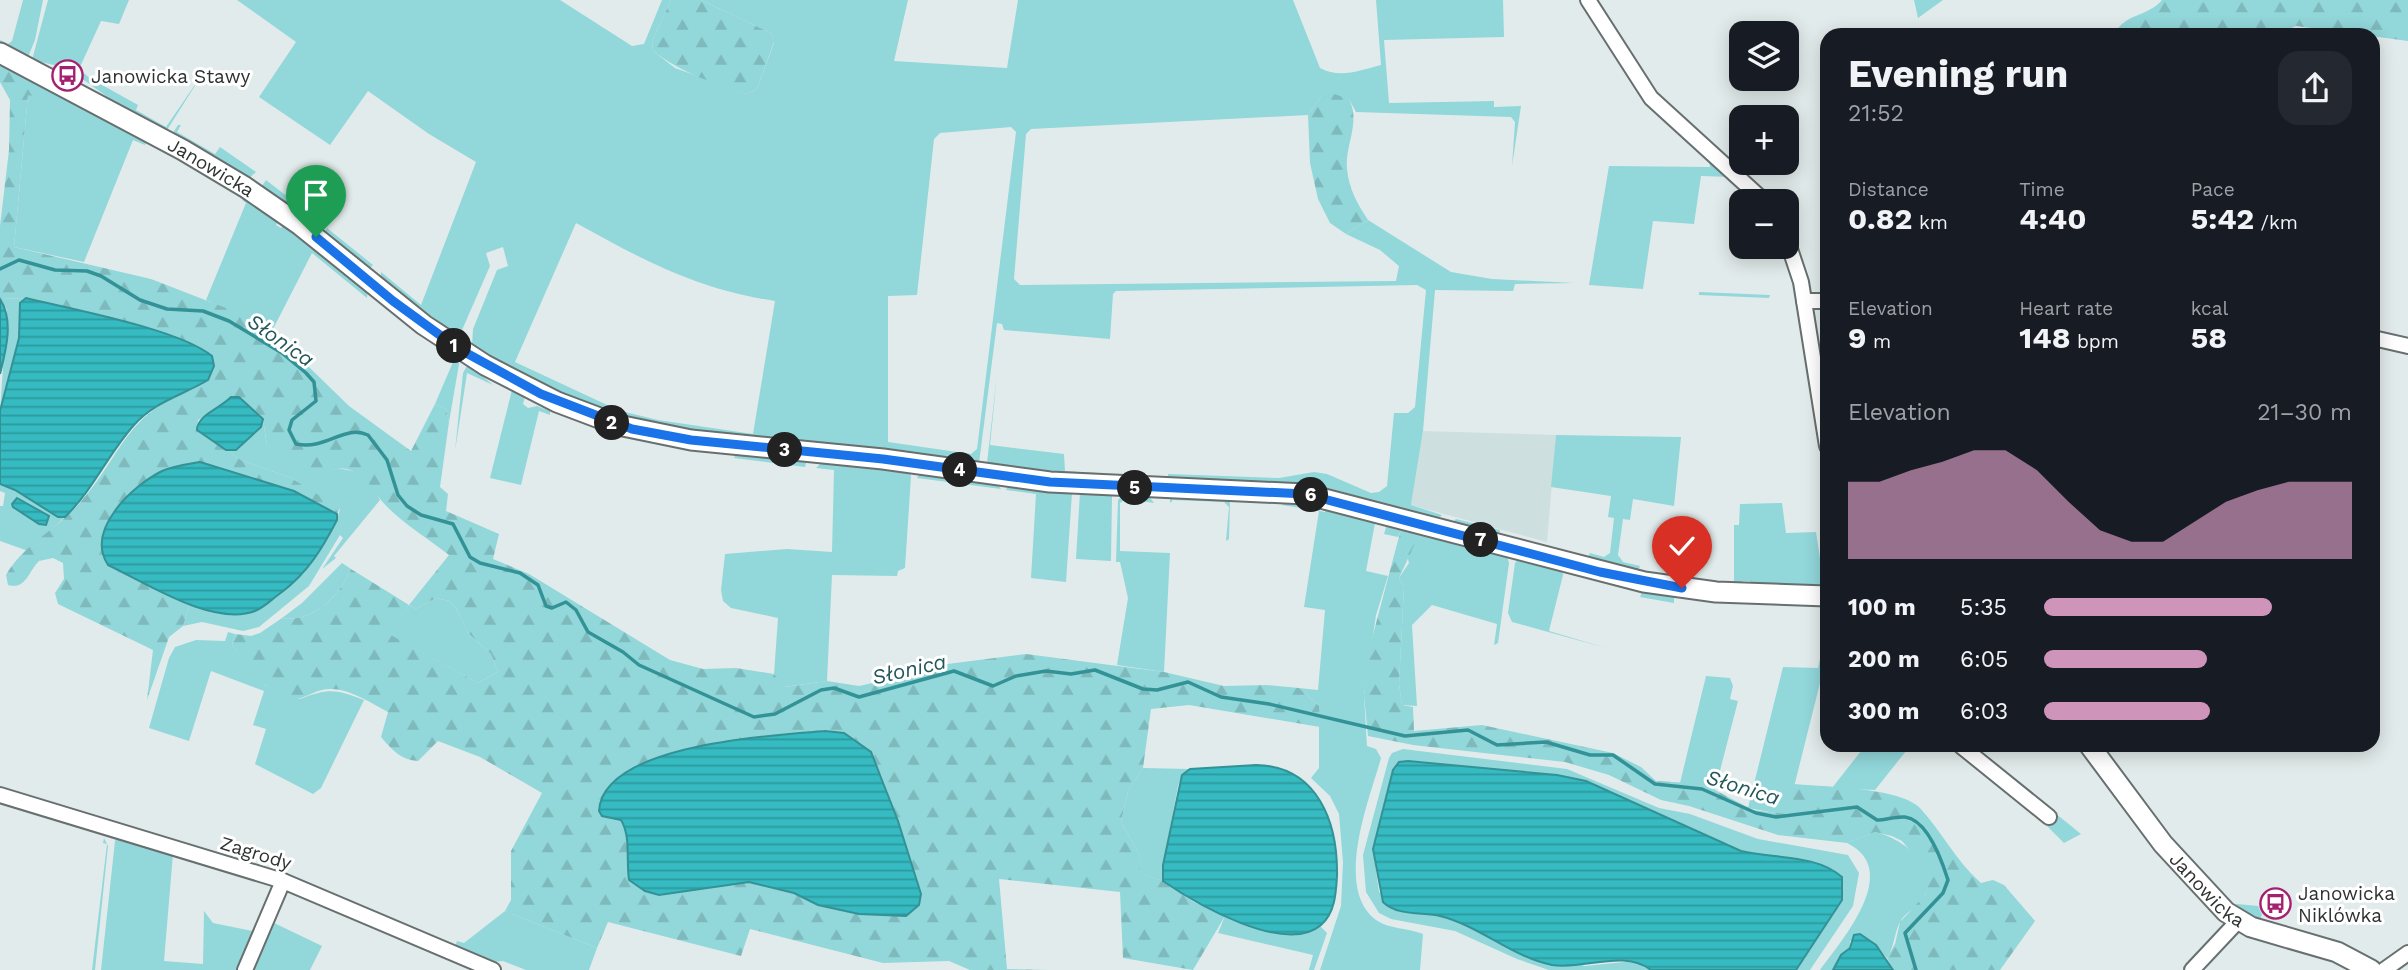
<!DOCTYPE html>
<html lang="en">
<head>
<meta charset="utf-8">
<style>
  body { margin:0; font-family:"Work Sans",sans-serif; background:#242831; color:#f1f3f6; height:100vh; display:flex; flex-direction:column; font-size:26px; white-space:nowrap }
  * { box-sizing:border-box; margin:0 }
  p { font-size:23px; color:#9ea1a6 }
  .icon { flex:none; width:38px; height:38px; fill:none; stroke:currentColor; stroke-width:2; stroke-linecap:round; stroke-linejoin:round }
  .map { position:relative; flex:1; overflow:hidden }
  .sheet { position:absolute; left:1820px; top:28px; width:560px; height:724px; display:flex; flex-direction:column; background:#171b24; border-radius:21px; box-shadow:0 4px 18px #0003 }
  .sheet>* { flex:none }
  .controls { position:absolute; left:1729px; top:21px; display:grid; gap:14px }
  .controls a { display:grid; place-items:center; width:70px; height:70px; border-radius:14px; background:#171b24; box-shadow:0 4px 18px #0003; font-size:35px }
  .pin { position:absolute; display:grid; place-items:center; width:60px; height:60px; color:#fff; margin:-72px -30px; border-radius:50% 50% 50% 0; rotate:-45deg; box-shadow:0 0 7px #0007 }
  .pin .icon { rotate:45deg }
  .km { position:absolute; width:35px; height:35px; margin:-18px; border-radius:50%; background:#222; color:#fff; font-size:19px; line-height:35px; text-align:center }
  .round { display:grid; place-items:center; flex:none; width:74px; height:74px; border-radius:21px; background:#242831 }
  .headline { display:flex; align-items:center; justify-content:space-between; height:119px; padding:0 28px }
  h1 { font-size:38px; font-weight:700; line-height:52px }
  .figures { display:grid; grid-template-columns:repeat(3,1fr); gap:10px; height:119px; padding:7px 28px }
  .figures div { display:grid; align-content:center }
  .figures b { font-size:30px; font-weight:700 }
  .figures small { font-size:19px; font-weight:400 }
  .figures p { font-size:19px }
  .chart { height:196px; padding:14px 28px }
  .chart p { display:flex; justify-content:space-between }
  .chart svg { width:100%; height:126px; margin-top:7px; fill:#ce94ba; opacity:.7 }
  ul { padding:0 28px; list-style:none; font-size:23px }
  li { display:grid; grid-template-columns:112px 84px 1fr; align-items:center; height:52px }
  li i { height:18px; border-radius:9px; background:#ce94ba }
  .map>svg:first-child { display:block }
  .built { fill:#cedfe0 }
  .grass { fill:#92d7da; fill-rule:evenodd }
  .forest { fill:url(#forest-firs); fill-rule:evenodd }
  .water { fill:url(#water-rules); stroke:#339296; stroke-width:2 }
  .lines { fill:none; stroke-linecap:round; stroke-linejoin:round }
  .stream { stroke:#339296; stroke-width:3.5 }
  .street-casing { stroke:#676f6f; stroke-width:18 }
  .secondary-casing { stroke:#676f6f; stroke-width:23 }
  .street { stroke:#fff; stroke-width:14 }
  .secondary { stroke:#fff; stroke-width:19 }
  .route-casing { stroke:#fff; stroke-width:14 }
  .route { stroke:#1a73e8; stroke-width:9 }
  .labels { text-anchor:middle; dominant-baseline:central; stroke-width:6; stroke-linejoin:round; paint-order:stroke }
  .poi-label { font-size:19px; fill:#2f3232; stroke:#fff; text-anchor:start }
  .street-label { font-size:19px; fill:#2f3232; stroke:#fff }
  .water-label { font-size:21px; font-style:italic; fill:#23585b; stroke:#fff }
</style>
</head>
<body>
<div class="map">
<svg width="2408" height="970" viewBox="0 0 2408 970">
  <defs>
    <pattern id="forest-firs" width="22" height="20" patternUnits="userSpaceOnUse" patternTransform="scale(1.75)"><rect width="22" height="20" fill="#92d7da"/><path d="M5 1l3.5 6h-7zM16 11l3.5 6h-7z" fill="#7eb9bc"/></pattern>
    <pattern id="water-rules" width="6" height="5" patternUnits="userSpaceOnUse" patternTransform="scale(1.75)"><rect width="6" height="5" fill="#35bbc1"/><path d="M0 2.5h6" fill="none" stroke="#2d999d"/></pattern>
  </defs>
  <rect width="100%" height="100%" fill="#e2ebeb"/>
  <path class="built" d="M1423 431 1556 435 1547 542 1411 505Z"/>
  <g class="grass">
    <path d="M23 0H43L35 40 28 57 0 43V40L8 44 12 41Z"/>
    <path d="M48 0H129L119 24 101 21 79 69 92 80 90 84 63 67 32 60Z"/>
    <path d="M237 0H560L632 46 644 44 662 0H671L652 41 653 51 675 68 747 94 757 89 774 43 771 33 701 0H908L894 61 1007 68 1018 0H1293L1320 68C1340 79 1361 70 1381 65L1376 0H1503L1504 37 1384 40 1389 103 1494 101V107L1521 106 1512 166 1515 122 1511 117 1356 112 1349 99 1321 96 1308 115 1031 129 1026 134 1014 279 1020 285 1396 281 1399 266 1380 250 1346 234 1368 220 1451 272 1492 279 1575 283 1515 284 1513 291 1435 290 1423 431 1411 505 1442 515 1439 518 1310 484 1168 479V474L1279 478 1314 472 1327 474 1371 493 1379 492 1387 486 1394 413H1408L1415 407 1426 290 1417 285 1116 291 1113 294 1110 339 1004 330 1002 324 997 323 979 463 696 431 625 417V412L658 420 753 434 775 301C696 289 645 261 576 223L515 362 620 411 617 414C566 397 519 372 472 346L473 329 497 270 508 266 503 247 486 253 490 266 459 337 381 278V272L421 305 476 162 429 134 368 91 330 145 259 97 296 42ZM1011 127 1016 132 977 449 971 454 888 442V296L917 295 934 139 940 133Z"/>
    <path d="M1914 0H1943L1918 18Z"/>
    <path d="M203 73 167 130 115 102 92 86 95 81 138 105 136 110 166 127Z"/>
    <path d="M53 89 147 139 145 145 133 140 84 262 14 247 28 95Z"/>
    <path d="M178 125H181L177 132 215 154 220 147 256 172 249 178 173 133Z"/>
    <path d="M1690 145H1696L1731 177 1701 176 1694 224 1653 221 1643 289 1589 285 1609 166 1710 167 1709 160Z"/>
    <path d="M266 180 320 222 319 224 262 186Z"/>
    <path d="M244 198 278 221 276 225 281 228 284 224 368 288 367 298 312 253 272 331 206 300 246 203 242 200Z"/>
    <path d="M327 228 373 265 369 269 325 232Z"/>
    <path d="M1699 292 1770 295 1769 298 1699 295Z"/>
    <path d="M26 298 20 303 19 338 0 411 7 310 0 299Z"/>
    <path d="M456 355 459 364 449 422 446 409 435 404Z"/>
    <path d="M468 364 493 385 467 373 455 451 463 373Z"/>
    <path d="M997 375 990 445 1064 454 1065 471 1098 473 1097 476 987 463Z"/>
    <path d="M513 386 526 393 523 404 528 408 537 406 550 411V415L539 411 521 485 490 478Z"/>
    <path d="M263 419 267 446 318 472C347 464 367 471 380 500L334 556 336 558 322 569 343 538 340 535 309 586 259 627 243 631 202 622 183 626 190 604 216 612 337 520 340 509 291 478 241 460 226 450H236L261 427Z"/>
    <path d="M1556 435 1681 437 1674 506 1633 499 1630 520 1623 519 1618 555 1623 562 1640 566 1638 571 1587 559 1590 553 1604 557 1610 553 1614 518 1608 517 1611 496 1551 487Z"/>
    <path d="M737 452 794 458 806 463 805 467 734 458Z"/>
    <path d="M823 461 908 470 911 476 905 568 898 571 897 576 832 575 827 681 784 687 774 674 778 618 731 608 723 601 721 590 725 554 787 549 832 552 834 470 816 468Z"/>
    <path d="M920 472 996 482 1001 489 917 478Z"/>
    <path d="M0 484 15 490 58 517H65L28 551 0 541V506H3L5 493 0 491Z"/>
    <path d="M1008 486 1072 493 1066 582 1031 578 1036 494 1006 490Z"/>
    <path d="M1080 492 1112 495 1111 561 1076 559Z"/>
    <path d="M1147 494 1154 503 1126 499 1120 503V551L1170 553 1164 672 1117 665 1128 598 1120 562H1116L1118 500 1122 495Z"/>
    <path d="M1170 497 1230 499 1229 539 1226 541 1229 507 1224 502 1173 500 1170 503Z"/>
    <path d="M1288 498 1317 503 1320 511 1325 512 1328 505 1375 523 1366 571 1388 576 1376 615 1364 696 1367 746 1376 749 1381 758C1370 798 1333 888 1376 920 1389 929 1408 928 1423 934L1420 970H1320L1341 906 1343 862 1339 814 1330 796 1311 778 1319 768V706L1299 688 1318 690 1325 610 1304 607 1319 511 1282 505Z"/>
    <path d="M1782 503 1786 533 1816 532 1824 585 1750 584V581H1742L1741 584H1734V525H1739L1740 504Z"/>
    <path d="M1456 519 1500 530 1499 535 1453 522Z"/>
    <path d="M1387 524 1507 555 1509 563 1498 643 1494 645 1497 624 1432 605 1412 625 1417 706 1402 705 1399 684 1404 587 1399 578 1409 563 1401 530 1398 537 1384 534Z"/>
    <path d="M1520 557 1562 568 1563 575 1549 631 1606 648 1512 622 1508 613 1515 563Z"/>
    <path d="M342 563 351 569C340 596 313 623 282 618L302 603Z"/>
    <path d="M1644 588 1674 593V603L1640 597Z"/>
    <path d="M436 598 449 601 456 608 468 633 491 654 498 672 478 683 388 634 409 605 416 609Z"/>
    <path d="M1827 628V655L1787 815 1748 808 1783 667 1818 668Z"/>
    <path d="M228 632 235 634 232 645 266 686 300 699C328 688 336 689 364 700L321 788 313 794 255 764 266 729 253 725 264 691 211 671 189 741 149 728 169 658 175 647 196 640 225 641Z"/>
    <path d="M1706 676 1730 678 1733 686 1730 699 1738 701 1715 790 1680 783Z"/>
    <path d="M1865 746H1910L1875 790 1832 788Z"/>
    <path d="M1403 749 1567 769 1659 808 1690 814 1758 839 1848 855 1859 873 1853 906 1810 970H1796L1842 900 1814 862 1767 857 1741 851 1662 816 1439 764 1408 761 1393 770 1373 849 1379 892 1400 911 1439 916 1462 923 1496 942 1585 966 1634 961 1651 970H1549L1517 959 1455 931 1391 919 1379 913 1366 892 1363 855 1389 758 1392 753Z"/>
    <path d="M1143 768 1190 769 1182 775 1178 786 1163 865V881L1138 872 1140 855 1121 822 1128 791Z"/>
    <path d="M2055 813 2081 834 2064 843 2040 819Z"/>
    <path d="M1875 832C1899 837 1937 863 1926 893 1922 905 1906 911 1900 922 1894 933 1895 945 1887 958L1876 945 1850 941V948L1841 955 1833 970H1820C1842 940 1903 870 1847 843Z"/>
    <path d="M118 836 196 859 197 862 173 854 164 961 203 964 204 911 213 923 257 932 273 890 270 886 234 874 235 870 273 883 275 892 241 970H101L115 841Z"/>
    <path d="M104 838 108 846 95 970H92L107 844 103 843Z"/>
    <path d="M284 887 290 889 289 892 283 890 270 921 322 946 310 970H247Z"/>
    <path d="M2237 904 2258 906 2262 915 2259 921 2233 906Z"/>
    <path d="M505 911 597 948 589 970H526L503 961 487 963 455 947 457 941 464 943Z"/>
    <path d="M1225 916C1257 927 1288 943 1320 926L1327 933 1314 970H1309L1313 955 1218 933Z"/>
  </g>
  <g class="forest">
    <path d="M671 0H701L771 33 774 42 757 89 747 94C712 83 682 73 653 51L652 41Z"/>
    <path d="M2162 0H2408V41L2296 26 2276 35H2114C2124 13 2148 17 2162 0Z"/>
    <path d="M5 63 53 89 48 100 28 95 14 247 151 279 231 310 272 331 349 406 411 451 435 404 446 409 449 422 440 487 448 494 446 511 499 534 493 559 529 574 670 660 703 669 736 668 774 674 785 687 827 681 859 686 918 673 924 667 1026 654 1164 672 1224 686 1266 685 1299 688 1319 706 1320 727 1189 705 1151 709 1143 768 1128 791 1121 822 1140 855 1139 872 1163 881 1194 902 1225 916 1193 970 1123 958 1120 892 999 879 1007 969 1050 970H970L949 961 883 963 750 929 741 956 608 922 597 948 505 911 511 900V851L542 793 480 757 438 741 418 761C401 760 392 750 381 737L388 712C369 702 344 685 322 690 309 693 299 703 285 698 262 689 247 663 232 645L235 634 251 636 260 633 282 618C313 623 340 596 351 569L409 605 449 555C429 539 397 520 381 500 372 489 369 480 356 473 342 464 334 471 319 472 300 474 281 457 267 446L263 419 231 397 223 406 198 420 197 430 241 460 291 478 340 508 337 514 294 491 200 462 108 565 190 604 183 626 169 637 147 700 153 650 58 604 55 593 64 579 63 563 53 558 39 561C28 572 26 590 8 585L6 575C22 546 58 528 79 504 123 454 124 415 193 389L143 328 26 298 0 299V226L9 150 10 100 0 82V65ZM436 598 449 601 456 608 468 633 491 654 498 672 478 683 389 634 409 605 416 609ZM825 731C878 736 881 779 898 821L818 905 794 893 749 882 659 895 627 841V829L621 820 613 817 754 737Z"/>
    <path d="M1334 94 1349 99C1361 123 1345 144 1347 169 1349 189 1357 203 1368 220L1346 234 1330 223 1318 199 1310 163 1308 115 1321 96Z"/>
    <path d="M1401 529 1413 533 1416 541 1399 578 1404 587 1399 684 1402 705 1413 707 1414 731 1482 725 1613 753 1641 767 1656 781 1691 783 1715 790 1753 810 1787 814 1794 784C1824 787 1899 787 1920 808 1942 832 1956 861 1981 883L1993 880 2004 885 2035 921 2000 970H1893L1887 958 1895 944 1900 922 1926 894 1927 879 1919 861 1902 841 1892 836 1875 832 1847 843 1778 835 1689 806 1661 800 1609 775 1565 762 1413 745 1368 736 1364 696 1370 646Z"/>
  </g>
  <g class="water">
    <path d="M26 298C71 309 179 329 212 356L214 366 208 380C183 395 154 402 134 425 108 454 93 490 65 517H58L15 490 0 484V411L19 338 20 303Z"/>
    <path d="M0 299C14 320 6 350 0 374Z"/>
    <path d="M231 397H239L263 419 261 427 236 450H226L197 430C197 415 221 408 231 397Z"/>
    <path d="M200 462 294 491 337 514V520C322 549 308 572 282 592 273 598 265 607 255 611 213 627 146 583 108 565 85 530 132 486 162 471 174 466 188 464 200 462Z"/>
    <path d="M17 498 49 516 46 525 39 524 13 507 12 504Z"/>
    <path d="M825 731 844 733 871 752 898 821 921 894 919 905 906 916 859 914 818 905 794 893 749 882 659 895 645 891 629 880C626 861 631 836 621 820L602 816 599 811C603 743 777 735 825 731Z"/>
    <path d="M1408 761 1557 775 1586 781 1741 851C1774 859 1816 854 1842 877V900L1796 970H1651C1623 949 1585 970 1552 965 1512 957 1480 926 1440 916 1422 912 1397 916 1383 902L1373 849 1393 770 1399 762Z"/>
    <path d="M1256 765C1318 766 1338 823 1337 876 1336 893 1335 913 1321 925 1285 956 1195 903 1163 881V865L1182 775 1190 769Z"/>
    <path d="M1860 934 1876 945 1893 970H1833L1841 955 1850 948 1854 935Z"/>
  </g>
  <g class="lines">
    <path class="stream" d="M0 269 19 260 55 270 87 271 101 276 140 300 167 309 203 311 229 321 282 353 306 373 314 382 316 401 292 420 289 430 296 444C328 450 344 424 368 435L387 460 398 495 407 506 421 515 453 524 470 557 480 563 520 573 538 585 546 606 552 608 566 602 576 610 588 632 623 652 639 665 754 717 775 714 821 690 834 688 859 697 954 671 993 686 1016 676 1046 671 1071 674 1095 670 1143 689 1157 690 1188 682 1221 697 1269 704 1405 736 1468 730 1497 745 1546 742 1590 755H1613L1655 784 1702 789 1756 813 1776 817 1857 807 1877 820C1886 820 1896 816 1905 817 1928 820 1942 861 1948 880L1943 893 1905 933 1916 970"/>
    <defs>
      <g id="street">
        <path d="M1588 0 1651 98 1764 201"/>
        <path d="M1787 240 1801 282 1827 446"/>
        <path d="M1804 301H1827"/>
        <path d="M2373 338 2408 346"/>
        <path d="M1961 746 2049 817"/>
        <path d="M0 795 283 881 493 970"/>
        <path d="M245 970 283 881"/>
        <path d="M2192 970 2238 921"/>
        <path d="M2384 970 2408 953"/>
      </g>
      <g id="secondary">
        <path id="s1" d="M0 53 183 150 245 187 300 225 424 325 485 365 557 402 618 425 691 440 883 459 1050 482 1305 494 1644 582 1716 592 1827 596"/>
        <path id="s2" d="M2090 746 2163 844 2226 912 2251 927 2337 952 2371 970"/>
      </g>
    </defs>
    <use href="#street" class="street-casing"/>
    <use href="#secondary" class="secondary-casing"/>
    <use href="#street" class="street"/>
    <use href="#secondary" class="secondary"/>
  </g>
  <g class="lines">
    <defs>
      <path id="route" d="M316 237 393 301 459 349 541 394 632 429 691 440 883 459 1050 482 1305 494 1600 572 1682 588"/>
    </defs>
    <use href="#route" class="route-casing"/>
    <use href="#route" class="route"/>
  </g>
  <defs>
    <symbol id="bus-ring" viewBox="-11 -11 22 22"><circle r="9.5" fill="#fff" stroke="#a42170" stroke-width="1.5"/><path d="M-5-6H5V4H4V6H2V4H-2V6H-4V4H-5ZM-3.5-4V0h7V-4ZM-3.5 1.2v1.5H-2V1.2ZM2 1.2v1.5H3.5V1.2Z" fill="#a42170"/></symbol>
  </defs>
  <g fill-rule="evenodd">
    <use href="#bus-ring" x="50" y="58" width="35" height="35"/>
    <use href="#bus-ring" x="2258" y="886" width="35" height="35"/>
  </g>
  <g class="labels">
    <g class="poi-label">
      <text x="91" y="76">Janowicka Stawy</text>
      <text x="2298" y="893">Janowicka<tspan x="2298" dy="22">Niklówka</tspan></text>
    </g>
    <g class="street-label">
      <text stroke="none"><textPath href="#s1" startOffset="240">Janowicka</textPath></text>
      <text transform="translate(256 853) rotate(17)">Zagrody</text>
      <text stroke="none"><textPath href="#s2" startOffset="186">Janowicka</textPath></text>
    </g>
    <g class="water-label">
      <text transform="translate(281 340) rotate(35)">Słonica</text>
      <text transform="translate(909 669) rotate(-13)">Słonica</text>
      <text transform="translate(1743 787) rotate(17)">Słonica</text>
    </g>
  </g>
</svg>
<div class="controls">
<a><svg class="icon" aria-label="layers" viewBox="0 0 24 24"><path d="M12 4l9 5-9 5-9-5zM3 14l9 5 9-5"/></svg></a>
<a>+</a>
<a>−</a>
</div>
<div class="pin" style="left:316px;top:237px;background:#1e9e55"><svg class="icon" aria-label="arrive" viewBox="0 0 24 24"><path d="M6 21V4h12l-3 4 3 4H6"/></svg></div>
<div class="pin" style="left:1682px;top:588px;background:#d93025"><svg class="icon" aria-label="check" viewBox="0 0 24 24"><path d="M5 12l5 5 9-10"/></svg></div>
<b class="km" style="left:454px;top:346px">1</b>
<b class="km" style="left:612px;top:423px">2</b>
<b class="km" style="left:785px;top:450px">3</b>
<b class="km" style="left:960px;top:470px">4</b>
<b class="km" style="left:1135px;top:488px">5</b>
<b class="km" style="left:1311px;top:495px">6</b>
<b class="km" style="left:1481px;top:540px">7</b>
<section class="sheet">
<div class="headline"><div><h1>Evening run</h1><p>21:52</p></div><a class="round"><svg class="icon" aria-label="share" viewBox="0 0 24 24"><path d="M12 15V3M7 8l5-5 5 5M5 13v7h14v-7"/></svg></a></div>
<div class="figures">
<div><p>Distance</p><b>0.82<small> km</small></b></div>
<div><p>Time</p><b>4:40</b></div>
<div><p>Pace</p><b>5:42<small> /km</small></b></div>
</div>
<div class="figures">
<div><p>Elevation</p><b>9<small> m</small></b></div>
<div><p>Heart rate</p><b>148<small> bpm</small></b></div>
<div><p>kcal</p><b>58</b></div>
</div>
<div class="chart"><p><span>Elevation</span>21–30 m</p>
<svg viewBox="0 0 160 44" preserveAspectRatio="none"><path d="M0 44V17L10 17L20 13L30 10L40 6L50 6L60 13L70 24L80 34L90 38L100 38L110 31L120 24L130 20L140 17L150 17L160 17V44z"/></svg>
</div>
<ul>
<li><b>100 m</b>5:35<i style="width:74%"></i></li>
<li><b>200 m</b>6:05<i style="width:53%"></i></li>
<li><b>300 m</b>6:03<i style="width:54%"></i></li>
</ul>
</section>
</div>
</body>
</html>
